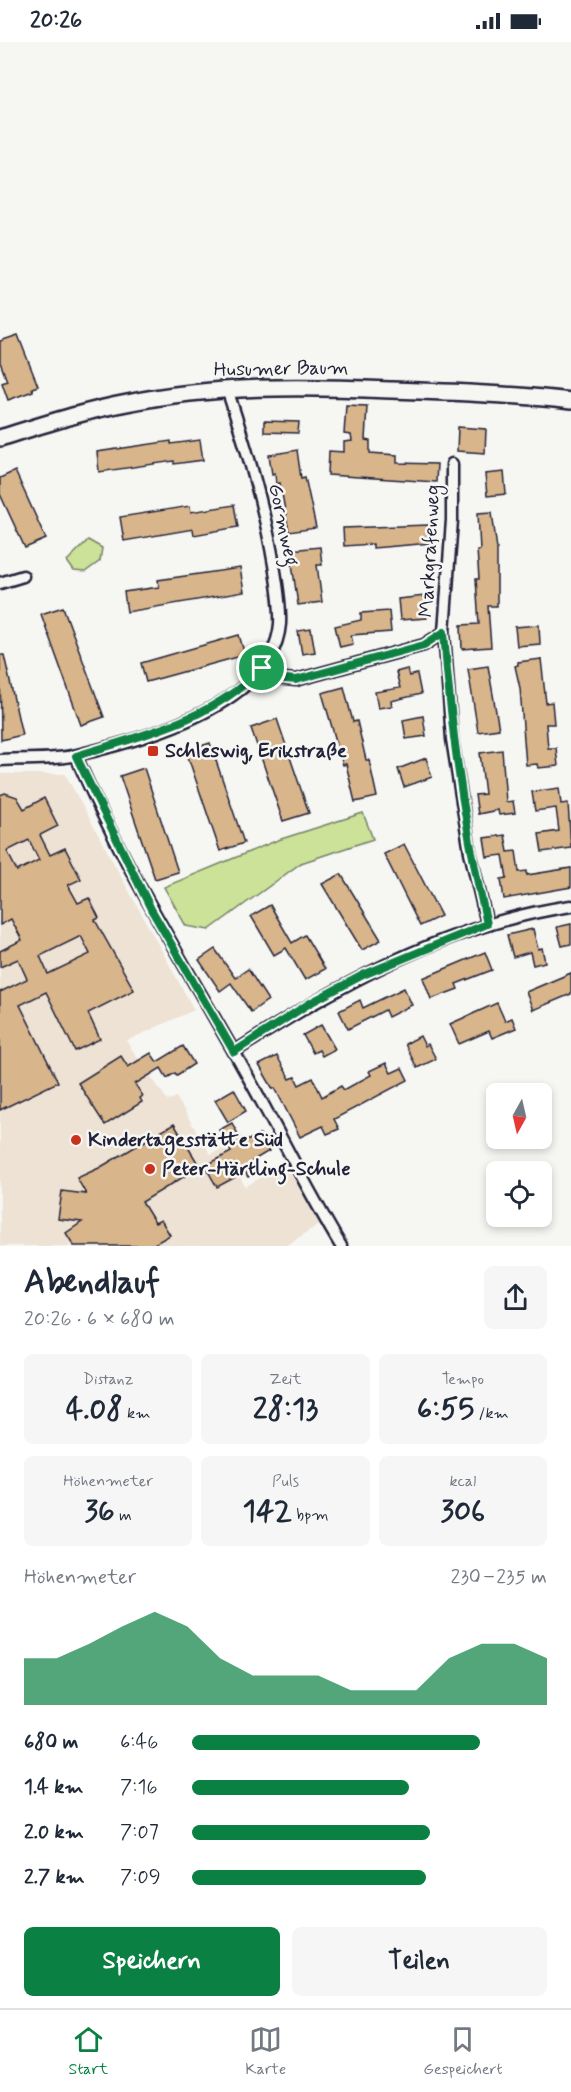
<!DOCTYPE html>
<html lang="de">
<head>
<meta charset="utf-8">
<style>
  body { margin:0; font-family:Mynerve,sans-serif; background:#f6f6f7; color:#1f2937; height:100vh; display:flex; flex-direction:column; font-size:22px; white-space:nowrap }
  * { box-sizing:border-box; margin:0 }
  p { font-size:20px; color:#747a83 }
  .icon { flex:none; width:33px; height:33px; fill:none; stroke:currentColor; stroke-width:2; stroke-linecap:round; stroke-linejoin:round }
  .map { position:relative; height:1204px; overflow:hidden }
  .sheet { display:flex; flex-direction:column; background:#fff; flex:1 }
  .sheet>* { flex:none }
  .needle { width:39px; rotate:188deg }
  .controls { position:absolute; left:486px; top:1041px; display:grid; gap:12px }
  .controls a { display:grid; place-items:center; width:66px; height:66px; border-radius:9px; background:#fff; box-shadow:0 3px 9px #0003; font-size:30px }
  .pin { position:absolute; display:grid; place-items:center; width:51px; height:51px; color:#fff; margin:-26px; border:3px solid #fff; border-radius:50%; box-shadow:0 2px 6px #0007 }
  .round { display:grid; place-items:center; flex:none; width:63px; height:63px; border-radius:9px; background:#f6f6f7 }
  .head { display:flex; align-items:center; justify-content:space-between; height:102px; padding:0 24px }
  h1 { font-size:33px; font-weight:700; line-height:45px }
  .stats { display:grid; grid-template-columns:repeat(3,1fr); gap:9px; height:102px; padding:6px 24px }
  .stats div { display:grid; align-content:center; border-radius:9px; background:#f6f6f7; text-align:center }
  .stats b { font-size:30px; font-weight:700 }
  .stats small { font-size:16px; font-weight:400 }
  .stats p { font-size:16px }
  .chart { height:168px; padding:12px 24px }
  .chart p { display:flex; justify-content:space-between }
  .chart svg { width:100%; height:108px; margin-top:6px; fill:#0b8043; opacity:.7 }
  .action { display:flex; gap:12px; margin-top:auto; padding:12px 24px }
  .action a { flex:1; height:69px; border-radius:9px; background:#0b8043; color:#fff; font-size:24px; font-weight:700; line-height:69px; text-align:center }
  .action a+a { background:#f6f6f7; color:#1f2937 }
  ul { padding:0 24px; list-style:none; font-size:20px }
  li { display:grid; grid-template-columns:96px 72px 1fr; align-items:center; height:45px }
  li i { height:15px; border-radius:8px; background:#0b8043 }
  .status { display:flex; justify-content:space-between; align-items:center; height:42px; padding:0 30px; background:#fff; direction:ltr }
  .status svg { height:16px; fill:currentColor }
  .menu { display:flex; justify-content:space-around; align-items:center; height:84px; border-top:2px solid #e0e1e3; background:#fff; font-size:16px; color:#747a83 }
  .menu a { display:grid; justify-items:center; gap:3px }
  .menu .active { color:#0b8043 }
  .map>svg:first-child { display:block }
  .built { fill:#ede2d3 }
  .green { fill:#cbe298; stroke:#76826a; stroke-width:1.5 }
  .building { fill:#d8b58a; stroke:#22223b; stroke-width:1.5; fill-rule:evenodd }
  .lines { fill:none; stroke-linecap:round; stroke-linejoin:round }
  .street-casing { stroke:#22223b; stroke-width:15 }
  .secondary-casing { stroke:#22223b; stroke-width:20 }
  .street { stroke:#f6f6f2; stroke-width:10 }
  .secondary { stroke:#f6f6f2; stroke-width:15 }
  .route-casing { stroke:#fff; stroke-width:12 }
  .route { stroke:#0b8043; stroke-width:8 }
  .poi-dot { fill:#c8321e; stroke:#f6f6f2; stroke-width:2 }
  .labels { text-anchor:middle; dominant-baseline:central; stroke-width:5; stroke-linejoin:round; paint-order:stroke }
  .street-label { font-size:20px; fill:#22223b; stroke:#f6f6f2 }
  .poi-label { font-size:20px; font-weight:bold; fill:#22223b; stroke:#f6f6f2; text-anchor:start }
</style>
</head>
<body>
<div class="status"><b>20:26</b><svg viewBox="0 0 49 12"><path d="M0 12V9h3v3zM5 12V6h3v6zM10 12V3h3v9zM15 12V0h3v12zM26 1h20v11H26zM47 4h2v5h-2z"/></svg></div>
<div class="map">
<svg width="571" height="1204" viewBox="0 0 571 1204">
  <rect width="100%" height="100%" fill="#f6f6f2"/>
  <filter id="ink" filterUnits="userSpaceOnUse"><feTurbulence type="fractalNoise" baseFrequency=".0167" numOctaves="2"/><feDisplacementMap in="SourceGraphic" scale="12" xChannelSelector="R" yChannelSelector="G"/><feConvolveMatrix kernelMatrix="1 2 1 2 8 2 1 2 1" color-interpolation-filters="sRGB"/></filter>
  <g filter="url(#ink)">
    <path class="built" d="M0 732H65L194 968 126 999 168 1059 176 1055 210 1112 225 1106 245 1145 285 1121 319 1182 286 1204H0Z"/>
    <g class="green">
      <path d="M88 498 102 506 100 519 85 530 74 529 67 519Z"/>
      <path d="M363 771 373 797 301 821 209 888 186 884 164 845 278 798Z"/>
    </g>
    <g class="building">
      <path d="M18 293 38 344 32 346 33 349 8 358 2 341 7 339 0 320V299Z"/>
      <path d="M346 363 367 364 365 398 370 399V411L397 413V421L437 422 436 440 328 433 329 409 344 410V400L352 399 351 393 344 392Z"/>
      <path d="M264 379 299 380 298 391 264 390Z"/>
      <path d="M458 385 486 387 485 411 457 409Z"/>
      <path d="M200 398 203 418 174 422V419L99 430 97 410 171 399V402Z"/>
      <path d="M297 408 301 436 305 435 316 486 289 490 280 441 276 442 275 431 272 432 269 413Z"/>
      <path d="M15 429 46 497 25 506 0 452V436Z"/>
      <path d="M504 430 506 452 487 454 485 432Z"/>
      <path d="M234 463 238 485 194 493 193 487 124 499 120 475 190 464 191 470Z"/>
      <path d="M492 470 497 507V564H488L491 605 462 607 461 583 479 582 476 537H479L477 508H480L478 471Z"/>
      <path d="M429 483 431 501 373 506V502L344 504 343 486Z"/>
      <path d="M320 505 322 523H317L322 560 298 563 290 508Z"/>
      <path d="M240 526 244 550 127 570 124 550 159 545 158 538Z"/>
      <path d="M425 554 427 576 400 578 398 557Z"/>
      <path d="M63 565 104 675 81 683 41 572Z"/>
      <path d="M389 569 391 590 351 593 353 602 340 605 335 584 361 578V571Z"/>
      <path d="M539 583 540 602 517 604 515 585Z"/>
      <path d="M311 587 315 610 302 612 298 589Z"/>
      <path d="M239 593 245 613 146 640 141 621Z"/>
      <path d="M0 613H4L22 693 1 698Z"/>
      <path d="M541 617 546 661 552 660 554 682H546L548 706H556L558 724 538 726 537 722 526 723 520 646 515 624 518 623V620Z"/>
      <path d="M488 624 499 687 478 690 468 627Z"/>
      <path d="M407 627 409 634 417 632 421 652 391 659 392 664 378 666 375 650 400 646 396 630Z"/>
      <path d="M344 645 353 680 357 679 366 718H369L377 755 355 760 346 722 343 723 322 651Z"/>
      <path d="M423 674 426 694 406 697 403 678Z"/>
      <path d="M277 677 309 771 283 779 251 686Z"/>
      <path d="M210 701 244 801 220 809 186 709Z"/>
      <path d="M502 708 506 760 513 759 515 771 499 773 498 768 478 772 475 753 485 752 480 711Z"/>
      <path d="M426 716 432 735 404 745 398 727Z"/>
      <path d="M144 726 178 830 155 837 120 734Z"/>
      <path d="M559 746 561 762 568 761 571 806 542 810 539 792 559 789 556 766 535 769 532 750Z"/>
      <path d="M5 751 17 755 24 767 44 756 58 784 40 793 50 813 65 806 81 837 68 843 78 861 89 856 99 876 95 878 134 948 88 971 100 997 75 1009 46 950 20 963 58 1040 0 1068V950L27 937 18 917 0 925V909L22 898 11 877 0 883V753ZM29 798 39 818 17 829 7 809ZM81 894 90 912 48 932 40 914Z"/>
      <path d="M505 793 508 810 516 809 519 830 527 829V833L571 826V845L504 857 501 837 507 836 503 813 487 815 484 796Z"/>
      <path d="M404 802 441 874 420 884 384 812Z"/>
      <path d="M341 832 381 898 362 908 322 842Z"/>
      <path d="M270 863 292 901 305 893 325 927 305 938 286 906 274 913 251 874Z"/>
      <path d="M571 882V902L562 904 557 885Z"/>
      <path d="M533 887 538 907 542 906 545 920 533 923 530 910 513 915 507 893Z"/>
      <path d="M215 907 235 936 248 927 268 958 251 970 231 941 220 949 199 918Z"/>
      <path d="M485 910 492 928 456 942 458 947 431 957 423 936Z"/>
      <path d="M571 931V952L533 968 526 950Z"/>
      <path d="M404 946 412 963 388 975 385 968 348 987 339 969 360 958 363 966Z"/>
      <path d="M497 961 505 979 512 976 516 986 492 996 489 989 459 1002 450 982Z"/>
      <path d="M321 983 335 1007 322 1014 319 1008 313 1011 303 993Z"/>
      <path d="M420 994 425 1004 428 1002 436 1017 417 1026 405 1002Z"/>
      <path d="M183 1004 194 1022 177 1033 175 1031 167 1036 161 1026 135 1042 143 1054 140 1056 142 1060 105 1083 78 1041 121 1014 128 1025 151 1011 157 1020Z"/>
      <path d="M277 1014 290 1037 295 1035 299 1043 313 1036 322 1055 341 1044 344 1048 371 1033 369 1029 386 1021 391 1031 402 1026 408 1038 334 1077 339 1087 327 1092 323 1084 300 1095 275 1046 273 1047 259 1023Z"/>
      <path d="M234 1047 246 1069 228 1080 215 1058Z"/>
      <path d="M232 1081 243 1101 260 1092 269 1109 252 1119 258 1129 248 1135 245 1130 217 1145 205 1124 231 1110 219 1088Z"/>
      <path d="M174 1082 200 1125 142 1160 155 1181 161 1178 170 1193 151 1204H74L66 1191 82 1180 58 1177 62 1149 86 1152 77 1136 99 1126Z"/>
    </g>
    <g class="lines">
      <defs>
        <g id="street">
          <path d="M452 422V478L444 590 452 697 470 810 487 882"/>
          <path d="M0 541 23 534"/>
          <path d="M262 626 275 636 296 638 424 603 444 590"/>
          <path d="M76 714C120 817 178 912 234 1010 271 1074 303 1141 341 1204"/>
          <path d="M0 718C25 716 52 719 77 713 142 698 273 663 280 582 281 563 277 542 274 523 264 463 246 405 227 347"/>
          <path d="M234 1010C337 943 448 882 571 864"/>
        </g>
        <path id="secondary" d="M0 396C42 383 84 369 127 361 214 343 302 344 390 348 450 350 511 352 571 359"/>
      </defs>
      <use href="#street" class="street-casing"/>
      <use href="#secondary" class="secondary-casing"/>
      <use href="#street" class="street"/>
      <use href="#secondary" class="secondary"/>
    </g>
  </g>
  <g class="lines" filter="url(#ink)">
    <defs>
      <path id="route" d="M444 590C451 690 464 784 487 882L363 933 310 961 234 1010 151 867 76 714C143 693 212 678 262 626L275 636 296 638 424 603Z"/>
    </defs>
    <use href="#route" class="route-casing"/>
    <use href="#route" class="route"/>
  </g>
  <g class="poi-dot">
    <rect x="147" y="703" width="12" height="12" rx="3"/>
    <circle cx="76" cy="1098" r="6"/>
    <circle cx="150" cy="1127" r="6"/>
  </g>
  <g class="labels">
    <g class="street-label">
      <text transform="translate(281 327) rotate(-1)">Husumer Baum</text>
      <text transform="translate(283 483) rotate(78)">Gormweg</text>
      <text transform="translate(430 509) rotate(-87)">Markgrafenweg</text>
    </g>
    <g class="poi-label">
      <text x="165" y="709">Schleswig, Erikstraße</text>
      <text x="88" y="1098">Kindertagesstätte Süd</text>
      <text x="162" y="1127">Peter-Härtling-Schule</text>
    </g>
  </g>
</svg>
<div class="controls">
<a><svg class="needle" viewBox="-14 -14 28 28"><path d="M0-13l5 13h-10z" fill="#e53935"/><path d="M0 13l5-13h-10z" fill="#747a83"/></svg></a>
<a><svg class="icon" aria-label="locate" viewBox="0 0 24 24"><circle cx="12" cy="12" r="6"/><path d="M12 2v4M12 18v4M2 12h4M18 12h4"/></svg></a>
</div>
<div class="pin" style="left:262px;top:626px;background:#1e9e55"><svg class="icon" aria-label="arrive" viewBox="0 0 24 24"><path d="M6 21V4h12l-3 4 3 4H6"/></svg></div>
</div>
<section class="sheet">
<div class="head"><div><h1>Abendlauf</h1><p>20:26 · 6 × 680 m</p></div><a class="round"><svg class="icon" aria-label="share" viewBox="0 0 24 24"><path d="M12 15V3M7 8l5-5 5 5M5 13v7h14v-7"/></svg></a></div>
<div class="stats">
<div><p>Distanz</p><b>4.08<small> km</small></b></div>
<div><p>Zeit</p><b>28:13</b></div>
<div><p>Tempo</p><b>6:55<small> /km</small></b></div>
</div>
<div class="stats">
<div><p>Höhenmeter</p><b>36<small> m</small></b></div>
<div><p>Puls</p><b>142<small> bpm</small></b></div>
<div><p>kcal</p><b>306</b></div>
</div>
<div class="chart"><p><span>Höhenmeter</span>230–235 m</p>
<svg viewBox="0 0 160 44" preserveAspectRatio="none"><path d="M0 44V25L10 25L20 19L30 12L40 6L50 12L60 25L70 32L80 32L90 32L100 38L110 38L120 38L130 25L140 19L150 19L160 25V44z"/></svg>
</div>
<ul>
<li><b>680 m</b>6:46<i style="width:81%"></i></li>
<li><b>1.4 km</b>7:16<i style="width:61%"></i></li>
<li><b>2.0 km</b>7:07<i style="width:67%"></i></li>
<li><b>2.7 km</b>7:09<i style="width:66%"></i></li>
</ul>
<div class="action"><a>Speichern</a><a>Teilen</a></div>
</section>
<nav class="menu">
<a class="active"><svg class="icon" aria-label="home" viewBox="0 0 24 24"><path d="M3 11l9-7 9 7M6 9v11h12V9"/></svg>Start</a>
<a><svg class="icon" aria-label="map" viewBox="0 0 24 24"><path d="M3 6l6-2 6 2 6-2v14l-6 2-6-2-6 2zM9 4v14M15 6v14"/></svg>Karte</a>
<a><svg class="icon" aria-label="saved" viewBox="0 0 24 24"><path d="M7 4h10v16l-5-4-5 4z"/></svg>Gespeichert</a>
</nav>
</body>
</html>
